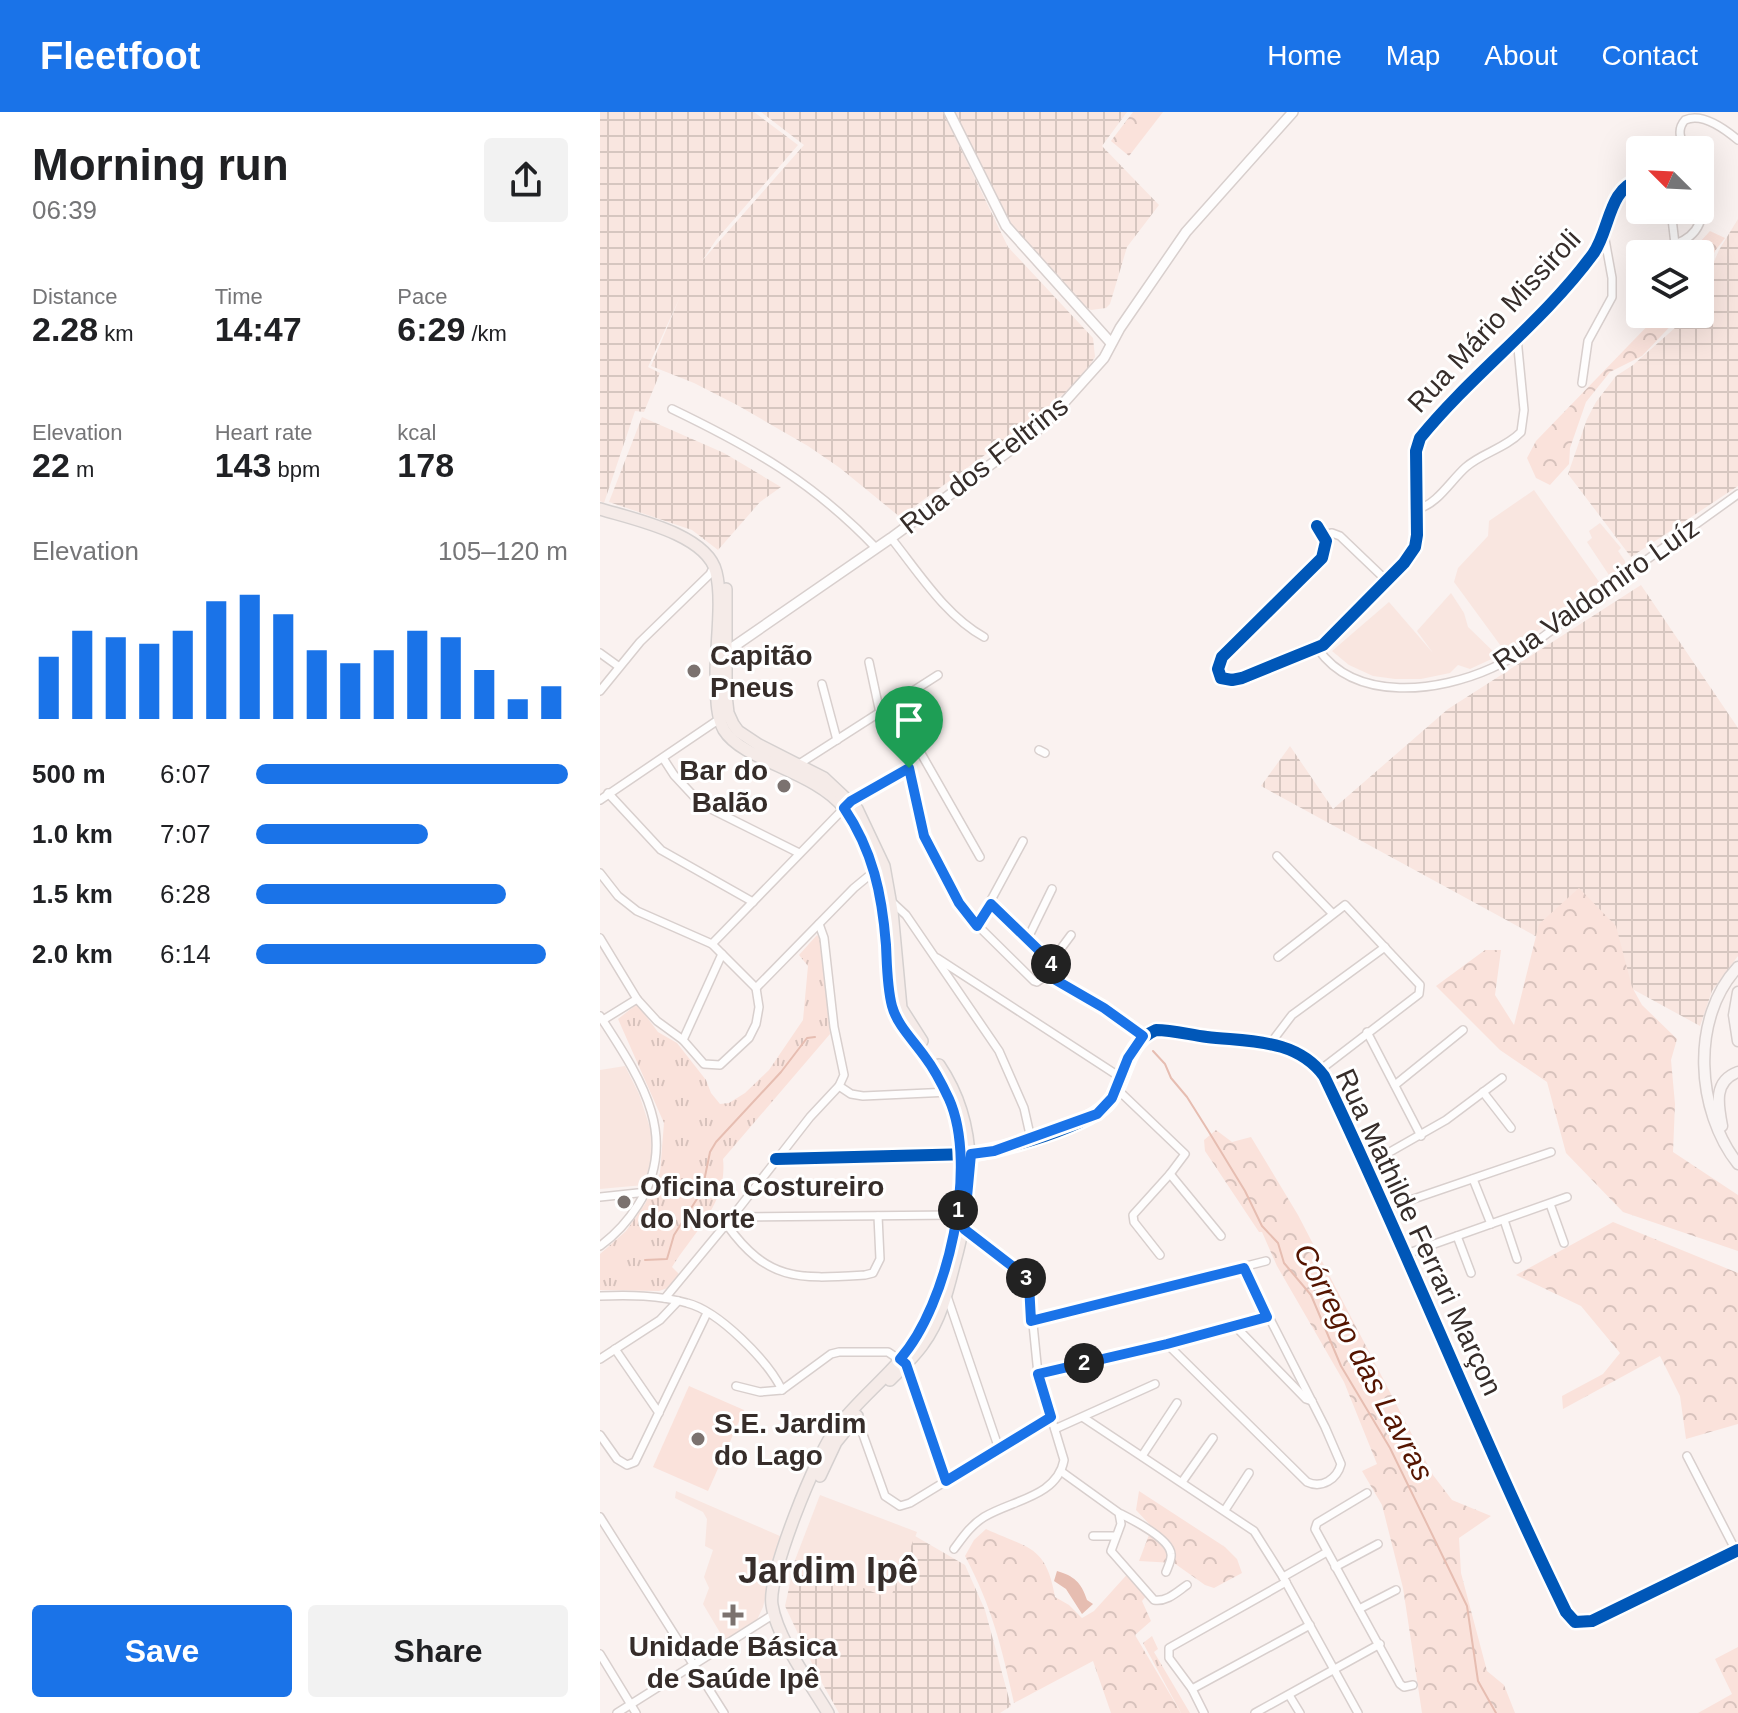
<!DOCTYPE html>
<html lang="en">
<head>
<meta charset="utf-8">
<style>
  body { margin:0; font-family:Arial,sans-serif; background:#f2f2f2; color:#202124; height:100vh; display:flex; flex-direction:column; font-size:30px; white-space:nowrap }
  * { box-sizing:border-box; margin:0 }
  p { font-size:26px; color:#757577 }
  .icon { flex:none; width:44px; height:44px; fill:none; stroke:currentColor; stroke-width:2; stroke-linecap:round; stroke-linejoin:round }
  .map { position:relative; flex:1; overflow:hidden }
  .side { display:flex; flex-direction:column; background:#fff; width:600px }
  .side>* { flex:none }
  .needle { width:52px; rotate:294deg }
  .tools { position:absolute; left:1026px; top:24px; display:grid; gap:16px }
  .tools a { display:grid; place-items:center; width:88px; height:88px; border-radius:8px; background:#fff; box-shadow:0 8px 32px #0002; font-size:40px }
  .pin { position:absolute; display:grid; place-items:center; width:68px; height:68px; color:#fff; margin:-82px -34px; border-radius:50% 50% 50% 0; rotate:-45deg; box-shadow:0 0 8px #0007 }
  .pin .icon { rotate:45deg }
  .km { position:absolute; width:40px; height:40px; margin:-20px; border-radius:50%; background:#222; color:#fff; font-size:22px; line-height:40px; text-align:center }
  .round { display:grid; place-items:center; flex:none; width:84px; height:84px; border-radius:8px; background:#f2f2f2 }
  .overview { display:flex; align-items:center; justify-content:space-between; height:136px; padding:0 32px }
  h1 { font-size:44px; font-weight:700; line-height:60px }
  .stats { display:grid; grid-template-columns:repeat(3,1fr); gap:12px; height:136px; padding:8px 32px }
  .stats div { display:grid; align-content:center }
  .stats b { font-size:34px; font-weight:700 }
  .stats small { font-size:22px; font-weight:400 }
  .stats p { font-size:22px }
  .chart { height:224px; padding:16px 32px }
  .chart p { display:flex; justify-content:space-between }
  .chart svg { width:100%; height:144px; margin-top:8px; stroke:#1a73e8; stroke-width:6 }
  .action { display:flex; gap:16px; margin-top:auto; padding:16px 32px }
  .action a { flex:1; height:92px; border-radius:8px; background:#1a73e8; color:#fff; font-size:32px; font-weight:700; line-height:92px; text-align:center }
  .action a+a { background:#f2f2f2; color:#202124 }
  ul { padding:0 32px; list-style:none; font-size:26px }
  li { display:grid; grid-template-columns:128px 96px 1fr; align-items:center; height:60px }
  li i { height:20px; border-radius:10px; background:#1a73e8 }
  header { display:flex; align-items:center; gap:48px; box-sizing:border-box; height:112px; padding:0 40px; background:#1a73e8; color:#fff }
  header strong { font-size:38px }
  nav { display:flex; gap:44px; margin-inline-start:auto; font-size:28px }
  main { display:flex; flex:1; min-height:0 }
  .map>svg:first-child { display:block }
  .built { fill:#f9e6e0 }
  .industrial { fill:url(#industrial-grid) }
  .grass { fill:url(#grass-tufts) }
  .forest { fill:url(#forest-crowns) }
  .garden { fill:#fae2db }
  .water { fill:#e6bdb1 }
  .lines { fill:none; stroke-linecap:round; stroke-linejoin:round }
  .stream { stroke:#e6bdb1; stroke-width:2 }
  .minor-casing { stroke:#d8cfcd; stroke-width:10 }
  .tertiary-casing { stroke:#d8cfcd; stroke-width:12 }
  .secondary-casing { stroke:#d8cfcd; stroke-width:13 }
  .primary-casing { stroke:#d5d0cf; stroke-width:14 }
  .minor { stroke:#fefdfd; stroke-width:7 }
  .tertiary { stroke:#fefdfd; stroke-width:9 }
  .secondary { stroke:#f9f4f3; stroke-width:10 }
  .primary { stroke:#f5ebe8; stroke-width:11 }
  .cycleway-casing { stroke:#fff; stroke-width:17 }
  .cycleway { stroke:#0057b8; stroke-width:12 }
  .route-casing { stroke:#fff; stroke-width:16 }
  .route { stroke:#1a73e8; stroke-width:10 }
  .poi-dot { fill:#7b726f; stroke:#fff; stroke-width:3 }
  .labels { text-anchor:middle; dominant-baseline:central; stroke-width:6; stroke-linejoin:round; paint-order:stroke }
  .street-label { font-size:28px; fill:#362d2a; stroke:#fff }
  .poi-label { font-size:28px; font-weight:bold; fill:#362d2a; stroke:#fff; text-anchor:start }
  .water-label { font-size:30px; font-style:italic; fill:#551501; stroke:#fff }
  .district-label { font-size:36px; font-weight:bold; fill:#362d2a; stroke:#fff }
</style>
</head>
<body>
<header>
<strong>Fleetfoot</strong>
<nav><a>Home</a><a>Map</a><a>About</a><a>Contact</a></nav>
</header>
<main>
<section class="side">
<div class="overview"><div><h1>Morning run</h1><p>06:39</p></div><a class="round"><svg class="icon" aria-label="share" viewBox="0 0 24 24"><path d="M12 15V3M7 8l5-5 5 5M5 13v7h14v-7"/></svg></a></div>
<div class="stats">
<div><p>Distance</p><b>2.28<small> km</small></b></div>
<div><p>Time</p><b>14:47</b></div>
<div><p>Pace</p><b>6:29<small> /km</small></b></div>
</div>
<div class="stats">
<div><p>Elevation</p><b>22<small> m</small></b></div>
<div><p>Heart rate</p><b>143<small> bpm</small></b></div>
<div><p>kcal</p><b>178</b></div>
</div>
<div class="chart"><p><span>Elevation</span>105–120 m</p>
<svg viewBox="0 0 160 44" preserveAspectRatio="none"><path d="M5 44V25M15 44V17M25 44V19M35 44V21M45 44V17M55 44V8M65 44V6M75 44V12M85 44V23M95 44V27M105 44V23M115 44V17M125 44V19M135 44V29M145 44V38M155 44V34"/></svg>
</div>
<ul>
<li><b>500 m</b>6:07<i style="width:100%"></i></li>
<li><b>1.0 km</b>7:07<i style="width:55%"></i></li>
<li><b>1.5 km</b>6:28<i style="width:80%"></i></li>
<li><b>2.0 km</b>6:14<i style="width:93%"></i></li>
</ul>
<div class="action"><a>Save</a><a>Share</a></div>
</section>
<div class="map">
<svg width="1138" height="1601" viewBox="0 0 1138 1601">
  <defs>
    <pattern id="industrial-grid" width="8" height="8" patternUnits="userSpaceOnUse" patternTransform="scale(2)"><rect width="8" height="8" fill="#f9e6e0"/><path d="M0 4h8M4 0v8" fill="none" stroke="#d6c6c0"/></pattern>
    <pattern id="grass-tufts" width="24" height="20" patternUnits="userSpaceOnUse" patternTransform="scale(2)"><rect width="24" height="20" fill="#fae2db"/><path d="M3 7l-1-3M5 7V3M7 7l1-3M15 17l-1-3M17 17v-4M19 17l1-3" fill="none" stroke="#d7c2bc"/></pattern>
    <pattern id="forest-crowns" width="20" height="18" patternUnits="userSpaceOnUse" patternTransform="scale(2)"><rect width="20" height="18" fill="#fae2db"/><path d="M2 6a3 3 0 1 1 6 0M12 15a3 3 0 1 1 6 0" fill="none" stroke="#d7c2bc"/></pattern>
  </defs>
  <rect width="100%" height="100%" fill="#faf2f0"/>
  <g class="built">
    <path d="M934 378 1002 474 906 541 854 470 858 456 888 424 889 409Z"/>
    <path d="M1000 411 1021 436 1018 439 1025 449V454L1011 466 987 430 992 426 989 419Z"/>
    <path d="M851 481 864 501 868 515 898 544 870 557 858 553 850 561 821 567H795L773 564 749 553 732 539 789 490 833 541 817 519Z"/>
    <path d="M25 954 39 982 51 1019 52 1045 44 1073 0 1077V958Z"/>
    <path d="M76 1379 180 1424 163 1495 156 1510 125 1529 103 1492 109 1476 104 1465 113 1438 105 1434 107 1407 103 1400 75 1386Z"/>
    <path d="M220 1383 317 1420 291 1488 195 1448Z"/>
  </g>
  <g class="industrial">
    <path d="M0 0H154L198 33 116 128 102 149 204 33 161 0H343L408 135 493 226 495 245 486 259 468 278 434 307 300 405 240 356 208 334 137 293 94 271 51 254 80 185 48 255 60 261 44 300 35 299 4 391 0 389Z"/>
    <path d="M354 0H527L502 34 559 93 527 135 510 192 506 196 491 198 486 195 412 113Z"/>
    <path d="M1138 107V374L1031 445 968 362 987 307 996 290 1016 264 1033 253 1076 215 1086 202H1100V182L1119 138Z"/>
    <path d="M42 305 124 341 181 375 160 390 118 438 92 418 9 390Z"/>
    <path d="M1041 473 1138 616V844L1112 879 1100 914 661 674 690 634 733 697 848 597Z"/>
    <path d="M315 1424 365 1453 385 1498 411 1594 400 1601H239L217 1562 185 1494 195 1448 290 1487Z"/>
  </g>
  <g class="grass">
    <path d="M217 823 221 828 230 922 123 1047C128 1091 93 1121 72 1155L79 1162 68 1176 59 1179 0 1178V1142L26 1119 45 1092 60 1061 64 1011 18 907 37 892 58 920 77 931 106 968 111 981 120 992 129 991 145 981 169 958 203 908 208 854 199 843Z"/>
    <path d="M552 1524 558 1537 554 1540 590 1601H581L543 1531Z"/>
  </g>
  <g class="forest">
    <path d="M533 0H563L529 44 511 29Z"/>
    <path d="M1110 119 1125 126 1115 139 1100 173V142H1089Z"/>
    <path d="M1059 202H1082L1042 244 1010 260 986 290 970 336 969 352 950 373 936 366 927 346 936 329Z"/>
    <path d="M979 776 1016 814 1032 875 1042 893 1077 927 1071 948 1075 992 1073 1040 1138 1083V1139L1023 1100 966 1041 947 970 900 938 836 874 885 838H901L895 883 914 913 939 812Z"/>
    <path d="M616 1018 632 1030 651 1025 698 1103 833 1363 852 1388 891 1404 859 1426 861 1461 887 1559 904 1573 915 1601H822L803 1476 782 1393 762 1359 777 1352 744 1270 677 1154 662 1120H659L605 1039 604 1028Z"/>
    <path d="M1013 1110 1138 1161V1312L1086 1327 1080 1284 1060 1244 963 1297 962 1284 1003 1262 1020 1241 981 1194 916 1163Z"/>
    <path d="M539 1379 625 1435 637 1447 642 1461 614 1476 605 1473 574 1451 539 1449 552 1415 536 1398Z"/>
    <path d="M386 1417C429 1437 446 1433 455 1485L469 1493 482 1506 494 1499 532 1457 551 1478 542 1489 551 1509 535 1523 581 1601H511L493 1549 414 1591C402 1536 392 1495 365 1444L374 1428Z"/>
    <path d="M1138 1535V1601H1098L1132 1582 1115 1547Z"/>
  </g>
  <path class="garden" d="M89 1274 144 1298 108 1379 53 1355Z"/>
  <path class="water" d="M457 1459C474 1464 481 1470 487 1488L493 1492 482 1502 466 1477 454 1469Z"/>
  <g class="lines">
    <g class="stream">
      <path d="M553 939 565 952 571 966 587 985 609 1020 645 1079 662 1114 678 1131 684 1151 711 1183 741 1254 790 1336 867 1494 878 1569 896 1601"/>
      <path d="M45 1148 67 1147 74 1123 102 1079 110 1040 116 1030 181 960 207 926 215 925"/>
    </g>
    <defs>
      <g id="minor">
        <path d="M1086 38C1081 28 1076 18 1085 8 1102 0 1125 17 1138 28"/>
        <path d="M1071 98 1075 132C1103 123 1106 99 1100 73"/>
        <path d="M982 271 988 229 1012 185V166L1004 122"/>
        <path d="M72 297C153 336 213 370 276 436"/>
        <path d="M817 397C837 393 851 368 866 355 882 341 906 336 921 320L924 298 917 226"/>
        <path d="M717 414 726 429 722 446 622 545 618 557 621 566 632 568 642 566 723 533 804 451 815 435 817 423 816 339 820 326C873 261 943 210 993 142 1010 119 1008 75 1040 68"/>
        <path d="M723 423 732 421 740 424 787 469"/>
        <path d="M291 426C319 461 345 503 384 525"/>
        <path d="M718 537C756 591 839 580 892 556 927 540 958 513 988 490 1038 454 1088 418 1138 382"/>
        <path d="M0 541 18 554"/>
        <path d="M269 550 280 601"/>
        <path d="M222 572 237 628"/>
        <path d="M0 579 40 530 110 462 114 454"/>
        <path d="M293 592 309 620V656L323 719 330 735 363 799 434 869 437 870 447 863"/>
        <path d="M310 622 380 745"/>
        <path d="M439 638 445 641"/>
        <path d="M63 646 74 663 101 692 199 741"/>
        <path d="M196 654 338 563"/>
        <path d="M8 681 61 738 153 790"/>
        <path d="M0 688 121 606"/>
        <path d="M677 744 732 801"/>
        <path d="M0 761 18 784 37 799 112 832 156 876 159 895 156 912 149 926 120 953 104 952 83 928 57 909 37 887 0 826"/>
        <path d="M292 790 306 803 399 939 424 996 431 1027"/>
        <path d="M391 792 451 850"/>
        <path d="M377 814 423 729"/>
        <path d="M428 826 452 777"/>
        <path d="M112 832 251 689 309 656"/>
        <path d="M678 845 745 793 820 873 819 882 720 958"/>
        <path d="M337 846 520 965"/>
        <path d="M447 863 504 896 543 924"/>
        <path d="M447 863 451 850 471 823"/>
        <path d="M156 876 254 776 277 757"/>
        <path d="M0 904C38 963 82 1024 38 1093 28 1109 15 1123 0 1134"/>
        <path d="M3 908 37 887"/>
        <path d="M767 920 821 1024"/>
        <path d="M83 928 122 842"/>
        <path d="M670 932 692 903 785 835"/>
        <path d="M795 973 863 918"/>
        <path d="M239 974 251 982 263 984 350 980"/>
        <path d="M517 977 585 1042 570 1062 533 1103 534 1110 560 1143"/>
        <path d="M883 980 911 1016"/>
        <path d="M176 1047 371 1042C401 1039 492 1014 510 989 527 966 525 931 556 918 573 918 590 923 607 925 649 930 696 926 724 964 809 1141 880 1324 966 1500L975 1510 992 1509 1138 1438"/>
        <path d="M767 1053 846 1008 902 966"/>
        <path d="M570 1062 621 1124"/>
        <path d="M873 1067 891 1112"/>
        <path d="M0 1085 47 1080"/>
        <path d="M950 1092 964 1131"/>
        <path d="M787 1096 951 1040"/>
        <path d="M132 1105 358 1103"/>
        <path d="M904 1108 917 1147"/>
        <path d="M127 1113C168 1170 199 1167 265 1163L273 1161 280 1147 278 1104"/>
        <path d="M857 1124 871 1161"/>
        <path d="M806 1142 967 1085"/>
        <path d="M0 1184C29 1183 59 1183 87 1191 119 1199 168 1249 182 1278"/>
        <path d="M347 1184 399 1337"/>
        <path d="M65 1186 132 1105 210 1005 239 974 244 963 234 915 224 826 219 812"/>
        <path d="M431 1209 666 1149"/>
        <path d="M635 1214 706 1287 712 1289"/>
        <path d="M567 1232 707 1370C722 1377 737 1367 741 1352L725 1315 644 1156"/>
        <path d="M15 1237 59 1301"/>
        <path d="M0 1247 60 1208 78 1189"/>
        <path d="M438 1262 567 1232 667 1205"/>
        <path d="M136 1274 160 1280 182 1278 231 1242 239 1240H288L306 1252 346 1369"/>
        <path d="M256 1303 285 1384 300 1394 310 1391 451 1305"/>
        <path d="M484 1306 654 1419 683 1465 758 1601"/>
        <path d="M455 1317 555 1272"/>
        <path d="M0 1323 17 1347 27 1353 35 1350 107 1201"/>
        <path d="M542 1344 577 1291"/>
        <path d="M1087 1344 1136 1439"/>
        <path d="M462 1360 519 1401 521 1412 511 1439 554 1488C567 1490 577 1480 587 1473"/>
        <path d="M582 1370 613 1326"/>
        <path d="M767 1381 717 1411 715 1417 800 1572 804 1575 813 1573"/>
        <path d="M625 1398 649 1361"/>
        <path d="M521 1402C533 1408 570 1427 571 1442 572 1447 568 1455 566 1460"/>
        <path d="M0 1405 124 1601"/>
        <path d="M493 1424H515"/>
        <path d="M354 1437C363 1425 371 1413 384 1405 412 1388 457 1385 464 1348L438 1262 429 1172 420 1159 361 1116"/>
        <path d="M735 1455 778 1432"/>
        <path d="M683 1465 727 1440"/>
        <path d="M759 1497 796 1478"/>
        <path d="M0 1542 36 1601"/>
        <path d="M592 1577 710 1513"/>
        <path d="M689 1583 700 1601"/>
        <path d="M17 1601 174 1502"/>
        <path d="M604 1601 592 1577 569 1546V1536L686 1470"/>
        <path d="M655 1601 780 1532"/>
      </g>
      <g id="tertiary">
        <path d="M349 0 406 114 511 231"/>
        <path d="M123 542 291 426 443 314 504 246 520 216 586 120 693 0"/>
      </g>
      <g id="secondary">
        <path d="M1138 855C1090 906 1096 999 1138 1052"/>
        <path d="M1138 880 1134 903 1138 929"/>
        <path d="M1122 1014C1118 993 1113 969 1138 960"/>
      </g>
      <g id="primary">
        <path d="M0 397C33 407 107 422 116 460 123 487 116 532 116 561 117 579 115 602 124 618 143 649 215 659 244 696 277 736 283 789 286 839 287 857 287 879 293 896 297 910 308 921 316 932 338 961 357 994 361 1030 367 1082 346 1173 321 1219 300 1257 261 1283 236 1317 217 1341 167 1464 172 1493 177 1526 210 1571 228 1601"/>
        <path d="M126 477V583L128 601 133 612 138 619 159 633 224 666 257 697 284 754 292 799 301 896 322 929"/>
        <path d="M290 1268C301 1257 314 1245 323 1232 340 1209 347 1181 354 1153 373 1084 381 1015 339 953"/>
        <path d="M220 1364 236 1330 257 1304"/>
      </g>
    </defs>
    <use href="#minor" class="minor-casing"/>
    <use href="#tertiary" class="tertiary-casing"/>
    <use href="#secondary" class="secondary-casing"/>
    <use href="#primary" class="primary-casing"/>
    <use href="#minor" class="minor"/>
    <use href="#tertiary" class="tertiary"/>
    <use href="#secondary" class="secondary"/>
    <use href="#primary" class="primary"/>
    <defs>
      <g id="cycleway">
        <path d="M717 414 726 429 722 446 622 545 618 557 621 566 632 568 642 566 723 533 804 451 815 435 817 423 816 339 820 326C873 261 943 210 993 142 1010 119 1008 75 1040 68"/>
        <path d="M176 1047 371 1042C401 1039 492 1014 510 989 527 966 525 931 556 918 573 918 590 923 607 925 649 930 696 926 724 964 809 1141 880 1324 966 1500L975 1510 992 1509 1138 1438"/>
      </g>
    </defs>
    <use href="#cycleway" class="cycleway-casing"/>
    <use href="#cycleway" class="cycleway"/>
  </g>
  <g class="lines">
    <defs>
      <path id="route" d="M309 656 324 724 359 791 377 814 391 792 451 850 447 863 504 896 543 924 528 946 512 986 497 1002 394 1039 371 1042 364 1117 425 1164 429 1172 431 1209 644 1156 667 1205 567 1232 438 1262 451 1305 346 1369 306 1252 300 1247C348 1193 379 1054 349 987 342 972 335 958 325 945 314 929 297 913 292 894 287 875 287 853 286 833 282 782 273 739 244 696L251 689Z"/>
    </defs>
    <use href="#route" class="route-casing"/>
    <use href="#route" class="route"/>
  </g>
  <g class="poi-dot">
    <circle cx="94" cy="559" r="8"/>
    <circle cx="184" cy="674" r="8"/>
    <circle cx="24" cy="1090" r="8"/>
    <circle cx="98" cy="1327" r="8"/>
    <path d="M129 1491h8v8h8v8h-8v8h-8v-8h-8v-8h8z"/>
  </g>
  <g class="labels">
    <g class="street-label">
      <text transform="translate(894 209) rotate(-47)">Rua Mário Missiroli</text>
      <text transform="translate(384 353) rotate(-38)">Rua dos Feltrins</text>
      <text transform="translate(996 482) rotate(-35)">Rua Valdomiro Luíz</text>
      <text transform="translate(819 1120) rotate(65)">Rua Mathilde Ferrari Marçon</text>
    </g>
    <g class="poi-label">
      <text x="110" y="543">Capitão<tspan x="110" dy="32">Pneus</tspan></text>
      <text x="168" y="658" text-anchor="end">Bar do<tspan x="168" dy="32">Balão</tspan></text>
      <text x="40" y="1074">Oficina Costureiro<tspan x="40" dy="32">do Norte</tspan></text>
      <text x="114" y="1311">S.E. Jardim<tspan x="114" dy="32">do Lago</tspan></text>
      <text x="133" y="1534" text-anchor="middle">Unidade Básica<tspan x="133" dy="32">de Saúde Ipê</tspan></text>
    </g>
    <g class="water-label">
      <text transform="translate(764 1250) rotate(62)">Córrego das Lavras</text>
    </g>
    <g class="district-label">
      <text x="228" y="1458">Jardim Ipê</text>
    </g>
  </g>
</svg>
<div class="tools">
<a><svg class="needle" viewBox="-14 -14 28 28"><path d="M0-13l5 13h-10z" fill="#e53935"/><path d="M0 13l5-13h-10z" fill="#757577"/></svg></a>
<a><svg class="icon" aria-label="layers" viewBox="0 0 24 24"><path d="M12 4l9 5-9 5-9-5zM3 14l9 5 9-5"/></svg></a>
</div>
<div class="pin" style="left:309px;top:656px;background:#1e9e55"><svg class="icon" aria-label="arrive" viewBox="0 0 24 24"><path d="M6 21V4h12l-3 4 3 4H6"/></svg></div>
<b class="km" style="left:358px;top:1098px">1</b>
<b class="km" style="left:484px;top:1251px">2</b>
<b class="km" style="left:426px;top:1166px">3</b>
<b class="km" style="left:451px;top:852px">4</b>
</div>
</main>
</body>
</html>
